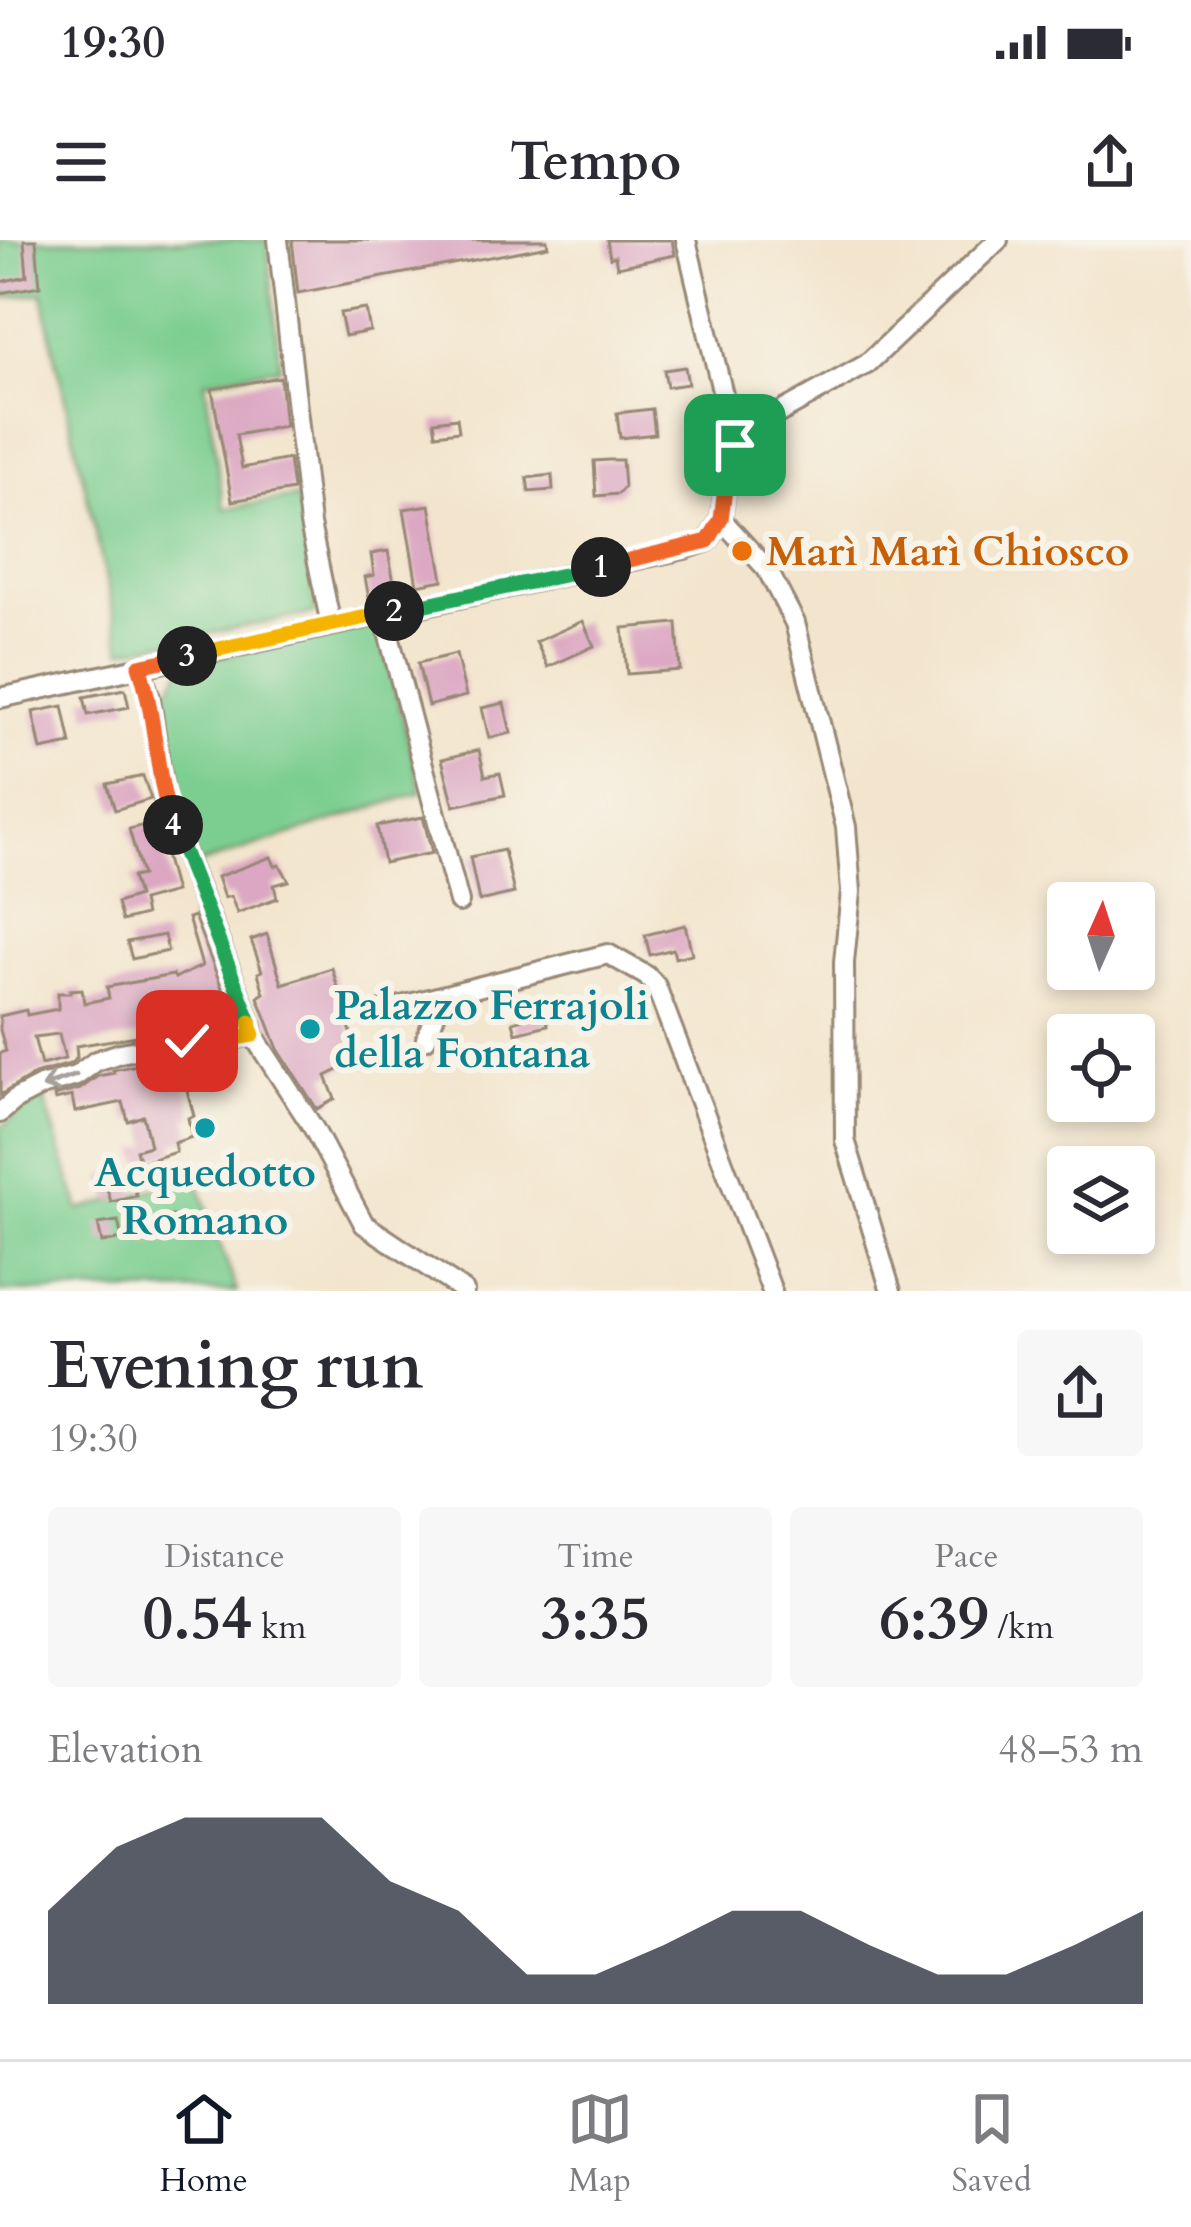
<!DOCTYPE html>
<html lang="en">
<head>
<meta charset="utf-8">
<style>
  body { margin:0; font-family:Cardo,serif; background:#f7f7f7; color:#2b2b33; height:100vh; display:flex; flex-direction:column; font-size:45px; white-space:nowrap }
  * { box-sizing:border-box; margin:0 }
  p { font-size:39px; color:#7c7c81 }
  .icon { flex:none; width:66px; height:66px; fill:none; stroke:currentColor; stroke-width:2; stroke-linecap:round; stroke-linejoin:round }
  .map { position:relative; height:1051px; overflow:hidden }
  .drawer { display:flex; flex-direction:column; background:#fff; flex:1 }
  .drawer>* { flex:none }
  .needle { width:78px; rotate:3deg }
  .buttons { position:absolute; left:1047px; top:642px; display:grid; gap:24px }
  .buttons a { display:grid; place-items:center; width:108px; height:108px; border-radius:12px; background:#fff; box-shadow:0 6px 18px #0003; font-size:60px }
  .pin { position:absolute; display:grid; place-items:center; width:102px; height:102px; color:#fff; margin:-51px; border-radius:24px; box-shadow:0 6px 18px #0006 }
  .km { position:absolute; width:60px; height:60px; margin:-30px; border-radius:50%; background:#222; color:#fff; font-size:33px; line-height:60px; text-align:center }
  .round { display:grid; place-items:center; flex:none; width:126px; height:126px; border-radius:12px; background:#f7f7f7 }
  .headline { display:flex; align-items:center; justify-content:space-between; height:204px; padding:0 48px }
  h1 { font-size:66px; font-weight:700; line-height:90px }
  .figures { display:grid; grid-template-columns:repeat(3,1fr); gap:18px; height:204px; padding:12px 48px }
  .figures div { display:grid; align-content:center; border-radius:12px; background:#f7f7f7; text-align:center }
  .figures b { font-size:60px; font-weight:700 }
  .figures small { font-size:33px; font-weight:400 }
  .figures p { font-size:33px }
  .chart { height:336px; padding:24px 48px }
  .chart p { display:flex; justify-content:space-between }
  .chart svg { width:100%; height:216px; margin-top:12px; fill:#111827; opacity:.7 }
  .status { display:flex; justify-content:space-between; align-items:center; height:84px; padding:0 60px; background:#fff; direction:ltr }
  .status svg { height:33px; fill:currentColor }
  header { display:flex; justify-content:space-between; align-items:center; height:156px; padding:0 48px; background:#fff; font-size:54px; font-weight:700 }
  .dock { display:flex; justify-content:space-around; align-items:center; height:168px; border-top:3px solid #e1e1e2; background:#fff; font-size:33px; color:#7c7c81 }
  .dock a { display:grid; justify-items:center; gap:6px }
  .dock .active { color:#111827 }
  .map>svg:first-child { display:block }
  .green { fill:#7cce90; stroke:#5c7c57; stroke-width:3 }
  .building { fill:#dba7c2; fill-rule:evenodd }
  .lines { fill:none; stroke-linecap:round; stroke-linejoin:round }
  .minor-casing { stroke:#978876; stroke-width:24 }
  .minor { stroke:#fff; stroke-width:18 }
  .oneway { stroke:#a79f9a }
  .split-1-casing { stroke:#fff; stroke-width:24 }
  .split-2-casing { stroke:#fff; stroke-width:24 }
  .split-3-casing { stroke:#fff; stroke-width:24 }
  .split-4-casing { stroke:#fff; stroke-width:24 }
  .split-5-casing { stroke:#fff; stroke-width:24 }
  .split-6-casing { stroke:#fff; stroke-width:24 }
  .split-1 { stroke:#f0652b; stroke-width:15 }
  .split-2 { stroke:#22a559; stroke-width:15 }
  .split-3 { stroke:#f5b400; stroke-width:15 }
  .split-4 { stroke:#f0652b; stroke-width:15 }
  .split-5 { stroke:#22a559; stroke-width:15 }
  .split-6 { stroke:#f5b400; stroke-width:15 }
  .food-dot { fill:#e8710a; stroke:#f7f3e8; stroke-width:4.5 }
  .culture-dot { fill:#0f9aa8; stroke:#f7f3e8; stroke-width:4.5 }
  .labels { text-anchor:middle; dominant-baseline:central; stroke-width:12; stroke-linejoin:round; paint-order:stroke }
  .food-label { font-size:42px; font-weight:bold; fill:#c56008; stroke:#f7f3e8; text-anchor:start }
  .culture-label { font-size:42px; font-weight:bold; fill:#0d838f; stroke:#f7f3e8; text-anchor:start }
</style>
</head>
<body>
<div class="status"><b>19:30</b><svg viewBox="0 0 49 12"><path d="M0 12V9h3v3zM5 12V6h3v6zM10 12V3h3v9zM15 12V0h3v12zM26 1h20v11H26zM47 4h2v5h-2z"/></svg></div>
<header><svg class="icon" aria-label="menu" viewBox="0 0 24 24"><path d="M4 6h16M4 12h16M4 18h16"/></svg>Tempo<svg class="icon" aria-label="share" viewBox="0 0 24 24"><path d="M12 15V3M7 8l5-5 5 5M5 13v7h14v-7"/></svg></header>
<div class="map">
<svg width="1191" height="1051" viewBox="0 0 1191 1051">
  <rect width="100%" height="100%" fill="#f7f3e8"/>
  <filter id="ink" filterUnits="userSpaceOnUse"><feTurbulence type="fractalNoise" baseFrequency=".00833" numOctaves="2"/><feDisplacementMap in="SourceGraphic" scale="24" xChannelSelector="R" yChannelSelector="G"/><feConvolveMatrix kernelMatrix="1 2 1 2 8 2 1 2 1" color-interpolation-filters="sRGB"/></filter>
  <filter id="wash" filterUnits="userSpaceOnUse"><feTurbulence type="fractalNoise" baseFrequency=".004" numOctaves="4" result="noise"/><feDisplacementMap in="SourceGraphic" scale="48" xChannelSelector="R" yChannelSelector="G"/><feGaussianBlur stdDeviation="2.7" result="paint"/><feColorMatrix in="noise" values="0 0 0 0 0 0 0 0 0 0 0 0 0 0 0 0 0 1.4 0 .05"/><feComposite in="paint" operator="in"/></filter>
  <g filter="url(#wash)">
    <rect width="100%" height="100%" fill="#f3e5cd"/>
    <g class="green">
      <path d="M0 0H267L280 127 205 141 224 269 298 257 316 373 122 410 52 102 43 53 0 58Z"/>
      <path d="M378 383 422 552 197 625 169 562 160 470 168 450 185 423Z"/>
      <path d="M43 856 80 970 196 937 237 1051H0V888Z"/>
    </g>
    <g id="blocks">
      <g class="building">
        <path d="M24 0H36L40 46 0 53V42L27 36Z"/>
        <path d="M292 0H547L548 6 298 53Z"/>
        <path d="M607 0H672L675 15 617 27 615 16 610 18Z"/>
        <path d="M366 69 370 91 345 96 340 73Z"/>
        <path d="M685 127 688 144 667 147 664 130Z"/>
        <path d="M280 137 285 186 236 195 242 228 289 219 293 250 232 261 212 149Z"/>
        <path d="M652 169 655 194 620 198 617 173Z"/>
        <path d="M457 178 459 191 436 194 434 181Z"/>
        <path d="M609 220H622L624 247 618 254 596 256 594 221Z"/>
        <path d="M552 235 553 250 529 252 527 238Z"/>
        <path d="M430 265 443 340 417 345 404 269Z"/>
        <path d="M388 311 397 358 370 364 365 337 374 335 371 314Z"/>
        <path d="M583 381 594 406 548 427 536 402Z"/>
        <path d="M677 383 680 430 627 434 623 388Z"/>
        <path d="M456 414 466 456 428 466 418 423Z"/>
        <path d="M125 449 129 467 88 475 84 457Z"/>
        <path d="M504 463 511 493 489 498 482 468Z"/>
        <path d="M63 466 71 504 41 510 33 472Z"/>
        <path d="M479 510 485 536 500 533 505 555 454 566 442 519Z"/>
        <path d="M143 536 151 559 115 570 107 544Z"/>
        <path d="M423 577 432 613 384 623 377 586Z"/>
        <path d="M156 582 175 652 142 661 145 675 122 681 117 663 138 656 132 637 142 635 129 589Z"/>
        <path d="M504 610 514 653 479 661 470 617Z"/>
        <path d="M271 617 275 626 280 625 289 641 274 645 277 658 237 673 231 656 224 658 217 637Z"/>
        <path d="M194 676 236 784 209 789 185 788 76 806 77 818 70 824 35 834 0 855V813L6 811 0 790V776L26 770 27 775 58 769V753H70V750L82 749 84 763 109 758 107 747 173 735 175 738 202 726 188 678ZM59 794 65 819 41 825 34 797Z"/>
        <path d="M685 685 692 714 675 718 673 709 650 715 645 695Z"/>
        <path d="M267 694 282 744 332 728 359 820 326 836 335 859 317 869 278 809 258 757 264 753 258 733 262 731 251 700Z"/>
        <path d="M164 695 168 711 132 719 127 702Z"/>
        <path d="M543 765 548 785 516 793 513 782 534 776 532 768Z"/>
        <path d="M178 816 194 876 188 878 192 897 174 903 176 912 140 923 136 910 150 906 143 876 128 881 123 862 75 872 72 856 55 860 54 856 80 849 98 836 114 833 113 830Z"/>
        <path d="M127 928 137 956 111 962 103 936 112 935 111 931Z"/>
        <path d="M172 976 176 998 146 1003 142 981Z"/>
        <path d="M118 981 122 999 102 1003 98 984Z"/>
      </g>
    </g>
  </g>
  <g filter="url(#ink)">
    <use href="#blocks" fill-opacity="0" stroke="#978876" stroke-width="3"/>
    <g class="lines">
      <defs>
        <g id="minor">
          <path d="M278 0 310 284 331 385"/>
          <path d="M686 0 735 205"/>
          <path d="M721 279 767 329 795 383 846 587 851 652 844 722 845 900 891 1051"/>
          <path d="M383 373 459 662"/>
          <path d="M139 426 150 458 165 563 252 787 253 795 314 889 364 984 464 1051"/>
          <path d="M0 458 684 309 708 301 721 279 730 212 743 193 867 124 998 0"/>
          <path d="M382 771 608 714 647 736 656 746 772 1051"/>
          <path d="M426 799 437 769 436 758"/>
          <path d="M0 873 16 859 41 846 76 836 96 821 120 813 187 801 210 803 253 795"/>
        </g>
      </defs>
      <use href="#minor" class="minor-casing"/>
      <use href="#minor" class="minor"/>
    </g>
    <defs><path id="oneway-shaft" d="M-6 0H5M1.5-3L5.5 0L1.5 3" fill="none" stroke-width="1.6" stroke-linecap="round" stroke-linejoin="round" transform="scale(3)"/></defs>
    <use class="oneway" href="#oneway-shaft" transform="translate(59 841) rotate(161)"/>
  </g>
  <g class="lines" filter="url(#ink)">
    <defs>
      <path id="split-1" d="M601 327 708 301 721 279 730 212 735 205"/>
      <path id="split-2" d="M394 371 601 327"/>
      <path id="split-3" d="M187 416 394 371"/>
      <path id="split-4" d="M173 585C154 534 157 478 139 426L187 416"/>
      <path id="split-5" d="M173 585 250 782"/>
      <path id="split-6" d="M187 801 210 802 253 795 250 782"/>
    </defs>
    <use href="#split-1" class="split-1-casing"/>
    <use href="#split-2" class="split-2-casing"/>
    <use href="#split-3" class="split-3-casing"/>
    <use href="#split-4" class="split-4-casing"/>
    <use href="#split-5" class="split-5-casing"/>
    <use href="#split-6" class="split-6-casing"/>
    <use href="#split-1" class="split-1"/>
    <use href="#split-2" class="split-2"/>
    <use href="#split-3" class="split-3"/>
    <use href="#split-4" class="split-4"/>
    <use href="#split-5" class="split-5"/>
    <use href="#split-6" class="split-6"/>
  </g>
  <circle class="food-dot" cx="742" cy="311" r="12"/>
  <g class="culture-dot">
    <circle cx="310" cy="789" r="12"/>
    <circle cx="205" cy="888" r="12"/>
  </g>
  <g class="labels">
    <g class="food-label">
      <text x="766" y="311">Marì Marì Chiosco</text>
    </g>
    <g class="culture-label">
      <text x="334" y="765">Palazzo Ferrajoli<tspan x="334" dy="48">della Fontana</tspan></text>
      <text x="205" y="932" text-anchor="middle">Acquedotto<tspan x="205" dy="48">Romano</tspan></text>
    </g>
  </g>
</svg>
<div class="buttons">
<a><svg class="needle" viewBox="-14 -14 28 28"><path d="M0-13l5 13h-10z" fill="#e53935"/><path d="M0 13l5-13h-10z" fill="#7c7c81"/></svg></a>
<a><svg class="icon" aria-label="locate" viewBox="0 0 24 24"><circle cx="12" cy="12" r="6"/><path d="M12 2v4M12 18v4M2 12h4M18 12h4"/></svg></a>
<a><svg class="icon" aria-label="layers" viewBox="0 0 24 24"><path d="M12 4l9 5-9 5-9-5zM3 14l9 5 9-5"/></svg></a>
</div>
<div class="pin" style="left:735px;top:205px;background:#1e9e55"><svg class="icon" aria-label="arrive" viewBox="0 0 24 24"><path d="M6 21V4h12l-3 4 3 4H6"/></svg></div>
<div class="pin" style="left:187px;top:801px;background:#d93025"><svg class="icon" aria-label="check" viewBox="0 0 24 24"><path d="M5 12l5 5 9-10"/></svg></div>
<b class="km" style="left:601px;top:327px">1</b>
<b class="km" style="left:394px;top:371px">2</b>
<b class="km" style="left:187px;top:416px">3</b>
<b class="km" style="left:173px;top:585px">4</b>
</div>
<section class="drawer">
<div class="headline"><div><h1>Evening run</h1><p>19:30</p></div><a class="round"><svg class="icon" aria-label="share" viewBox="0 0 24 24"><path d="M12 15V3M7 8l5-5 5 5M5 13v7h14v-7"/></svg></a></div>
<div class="figures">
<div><p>Distance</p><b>0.54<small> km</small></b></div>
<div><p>Time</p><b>3:35</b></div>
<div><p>Pace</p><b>6:39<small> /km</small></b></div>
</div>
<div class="chart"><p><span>Elevation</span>48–53 m</p>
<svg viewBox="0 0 160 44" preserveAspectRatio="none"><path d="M0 44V25L10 12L20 6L30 6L40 6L50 19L60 25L70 38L80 38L90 32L100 25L110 25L120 32L130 38L140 38L150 32L160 25V44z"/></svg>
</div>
</section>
<nav class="dock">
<a class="active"><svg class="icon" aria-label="home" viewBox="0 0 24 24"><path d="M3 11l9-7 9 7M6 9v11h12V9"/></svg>Home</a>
<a><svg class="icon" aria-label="map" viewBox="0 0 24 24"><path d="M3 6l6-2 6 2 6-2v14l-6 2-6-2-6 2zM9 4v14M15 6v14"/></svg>Map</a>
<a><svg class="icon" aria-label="saved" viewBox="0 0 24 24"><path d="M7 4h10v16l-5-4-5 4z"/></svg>Saved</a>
</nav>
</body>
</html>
